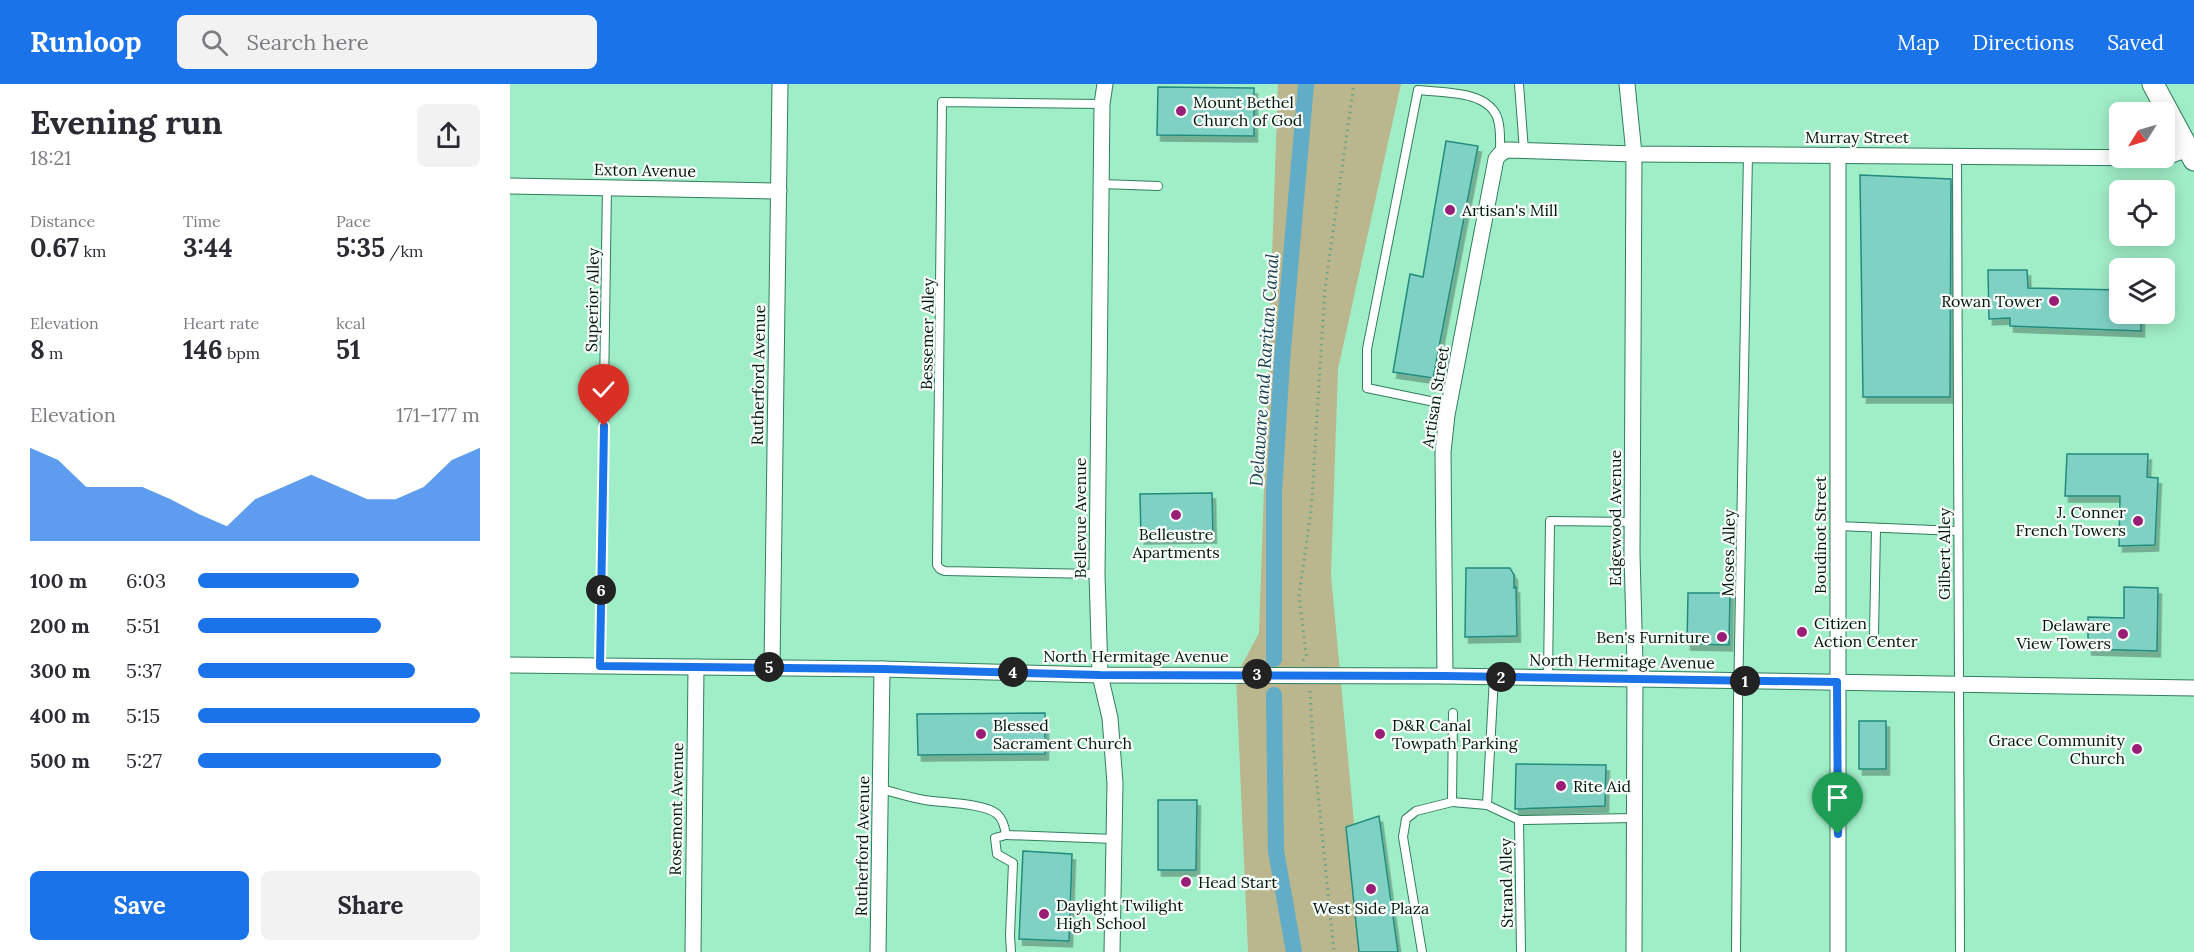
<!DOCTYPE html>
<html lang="en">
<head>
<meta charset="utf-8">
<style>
  body { margin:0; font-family:Lora,serif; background:#f2f2f3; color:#2b2b33; height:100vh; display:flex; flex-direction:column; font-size:22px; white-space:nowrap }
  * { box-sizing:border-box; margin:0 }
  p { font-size:20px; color:#7c7c81 }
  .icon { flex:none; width:33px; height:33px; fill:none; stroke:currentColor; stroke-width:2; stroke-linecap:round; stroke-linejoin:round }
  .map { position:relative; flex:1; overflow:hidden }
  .sheet { display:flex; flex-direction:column; background:#fff; width:510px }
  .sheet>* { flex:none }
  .needle { width:39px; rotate:233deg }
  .controls { position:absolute; left:1599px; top:18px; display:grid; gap:12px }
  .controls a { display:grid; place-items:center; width:66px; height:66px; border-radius:9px; background:#fff; box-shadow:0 3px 15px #0003; font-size:30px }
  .pin { position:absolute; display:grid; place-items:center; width:51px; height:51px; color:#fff; margin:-62px -26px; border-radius:50% 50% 50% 0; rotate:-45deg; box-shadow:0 0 6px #0007 }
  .pin .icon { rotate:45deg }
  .km { position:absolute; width:30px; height:30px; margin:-15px; border-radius:50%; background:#222; color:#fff; font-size:16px; line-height:30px; text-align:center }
  .round { display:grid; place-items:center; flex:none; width:63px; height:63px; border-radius:9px; background:#f2f2f3 }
  .summary { display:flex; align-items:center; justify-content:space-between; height:102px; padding:0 30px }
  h1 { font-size:33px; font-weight:800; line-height:45px }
  .metrics { display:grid; grid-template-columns:repeat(3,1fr); gap:9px; height:102px; padding:6px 30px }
  .metrics div { display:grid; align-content:center }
  .metrics b { font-size:26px; font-weight:800 }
  .metrics small { font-size:16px; font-weight:400 }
  .metrics p { font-size:16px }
  .chart { height:168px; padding:12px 30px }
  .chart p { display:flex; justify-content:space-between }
  .chart svg { width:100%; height:108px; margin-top:6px; fill:#1a73e8; opacity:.7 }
  .cta { display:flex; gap:12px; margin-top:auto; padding:12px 30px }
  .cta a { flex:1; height:69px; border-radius:9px; background:#1a73e8; color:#fff; font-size:24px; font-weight:800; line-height:69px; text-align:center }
  .cta a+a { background:#f2f2f3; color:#2b2b33 }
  ul { padding:0 30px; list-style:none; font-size:20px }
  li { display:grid; grid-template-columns:96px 72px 1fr; align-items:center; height:45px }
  li i { height:15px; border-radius:8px; background:#1a73e8 }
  header { display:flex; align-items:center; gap:36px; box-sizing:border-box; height:84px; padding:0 30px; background:#1a73e8; color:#fff }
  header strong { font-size:28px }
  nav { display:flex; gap:33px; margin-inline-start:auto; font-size:21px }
  .search { width:420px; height:54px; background:#f2f2f3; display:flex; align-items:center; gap:15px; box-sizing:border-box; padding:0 21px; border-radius:9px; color:#7c7c81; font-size:22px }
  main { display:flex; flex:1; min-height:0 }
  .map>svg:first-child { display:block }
  .green { fill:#bab68d }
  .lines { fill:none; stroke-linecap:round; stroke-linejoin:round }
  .canal { stroke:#61acc6; stroke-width:16 }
  .building { fill:#7fd1c4; stroke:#238b7e; stroke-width:1.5; filter:url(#shadow) }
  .lane-casing { stroke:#307e5d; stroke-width:10 }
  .street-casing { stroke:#307e5d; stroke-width:17 }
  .secondary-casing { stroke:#307e5d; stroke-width:23 }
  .path { stroke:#68a386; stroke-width:3; stroke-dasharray:1.5 4.5; stroke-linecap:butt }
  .lane { stroke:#fff; stroke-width:8 }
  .street { stroke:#fff; stroke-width:15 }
  .secondary { stroke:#fff; stroke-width:21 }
  .route-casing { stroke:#fff; stroke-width:12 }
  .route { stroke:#1a73e8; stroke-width:8 }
  .poi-dot { fill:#9a1e76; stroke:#f6fdf9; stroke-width:2 }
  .labels { text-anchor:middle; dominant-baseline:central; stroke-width:4.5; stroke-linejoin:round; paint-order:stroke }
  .poi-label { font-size:16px; fill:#00150b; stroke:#f6fdf9; text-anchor:start }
  .street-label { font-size:16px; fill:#00150b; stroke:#f6fdf9 }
  .water-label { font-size:18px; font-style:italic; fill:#1b3e4a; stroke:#f6fdf9 }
</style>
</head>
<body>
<header>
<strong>Runloop</strong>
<div class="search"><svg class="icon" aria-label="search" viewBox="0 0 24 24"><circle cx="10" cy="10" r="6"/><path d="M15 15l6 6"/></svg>Search here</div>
<nav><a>Map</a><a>Directions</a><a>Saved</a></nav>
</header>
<main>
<section class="sheet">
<div class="summary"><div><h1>Evening run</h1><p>18:21</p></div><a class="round"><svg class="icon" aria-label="share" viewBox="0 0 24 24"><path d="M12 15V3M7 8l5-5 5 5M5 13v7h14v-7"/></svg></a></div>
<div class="metrics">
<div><p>Distance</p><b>0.67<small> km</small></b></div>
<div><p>Time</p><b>3:44</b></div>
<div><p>Pace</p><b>5:35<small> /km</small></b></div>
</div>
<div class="metrics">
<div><p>Elevation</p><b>8<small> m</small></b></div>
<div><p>Heart rate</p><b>146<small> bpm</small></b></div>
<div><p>kcal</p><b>51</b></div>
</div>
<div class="chart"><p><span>Elevation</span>171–177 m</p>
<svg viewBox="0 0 160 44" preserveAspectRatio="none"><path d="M0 44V6L10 11L20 22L30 22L40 22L50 27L60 33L70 38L80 27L90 22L100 17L110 22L120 27L130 27L140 22L150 11L160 6V44z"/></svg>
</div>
<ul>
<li><b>100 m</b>6:03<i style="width:57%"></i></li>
<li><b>200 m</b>5:51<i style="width:65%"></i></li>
<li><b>300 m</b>5:37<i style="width:77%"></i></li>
<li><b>400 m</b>5:15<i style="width:100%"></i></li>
<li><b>500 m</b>5:27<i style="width:86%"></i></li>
</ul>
<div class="cta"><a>Save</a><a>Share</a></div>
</section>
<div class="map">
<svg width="1684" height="868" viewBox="0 0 1684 868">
  <defs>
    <filter id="shadow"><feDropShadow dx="3.5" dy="6" stdDeviation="0" flood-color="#0004"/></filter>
  </defs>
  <rect width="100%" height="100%" fill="#a0eec8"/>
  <path class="green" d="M768 0H891L828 285 821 491 856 868H738L726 592 749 549Z"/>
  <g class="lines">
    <g class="canal">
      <path d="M764 575V409L772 277 796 0"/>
      <path d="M764 611 766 767 784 868"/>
    </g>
  </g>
  <g class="building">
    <path d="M648 3 744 4V52L647 51Z"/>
    <path d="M936 57 968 62 923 294 883 288 900 190 913 193Z"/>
    <path d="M1350 91 1441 95 1440 313H1353Z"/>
    <path d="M1478 186H1517L1518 204 1610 206V230H1631V247L1500 242V234L1479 235Z"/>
    <path d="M1557 370H1638L1637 393 1648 394 1645 461 1609 462 1610 412H1555Z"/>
    <path d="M702 409 703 453 631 454 630 410Z"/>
    <path d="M956 484H1000L1004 491V504L1006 503 1007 552 955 553Z"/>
    <path d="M1614 503 1648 504 1647 567 1578 565V533L1614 534Z"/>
    <path d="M1178 509H1220L1219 561 1177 560Z"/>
    <path d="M535 629V670L408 671 407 630Z"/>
    <rect x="1349" y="637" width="27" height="48"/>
    <path d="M1006 680 1096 681 1095 722 1005 725Z"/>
    <path d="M648 716H687L686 786H648Z"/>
    <path d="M869 732 888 868H849L836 743Z"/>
    <path d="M513 767 562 770 559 857 509 855Z"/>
  </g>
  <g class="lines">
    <defs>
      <g id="lane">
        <path d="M1009 0 1014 67"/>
        <path d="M1447 71 1450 868"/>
        <path d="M592 100 648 102"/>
        <path d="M939 321 857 304V265L908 6C933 9 980 6 988 36 991 46 990 59 990 70"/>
        <path d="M1328 442 1447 447"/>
        <path d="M587 490 435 487 430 485 427 481 432 18 592 20"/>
        <path d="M1364 551 1366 445"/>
        <path d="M90 581 97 103"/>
        <path d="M1038 594 1040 437 1122 438"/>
        <path d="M370 705C385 708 400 714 415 716 433 719 474 719 487 730 493 735 495 744 496 751L485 754 487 770 503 779 500 851 501 868"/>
        <path d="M942 718 977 721 1009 736"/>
        <path d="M977 721 984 593"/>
        <path d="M496 751 604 755"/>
        <path d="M912 868 893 753 896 735 906 727 942 718 943 629"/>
        <path d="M1011 868 1009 736 1124 734"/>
        <path d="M1226 868 1228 617 1238 70"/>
      </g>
      <g id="street">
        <path d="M595 0 592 20 587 490 590 591 600 634 605 699 602 868"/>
        <path d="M1117 0 1124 70 1122 471 1125 579 1124 868"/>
        <path d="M1328 71V868"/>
        <path d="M0 102 269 107"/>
        <path d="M0 581 372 585 590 591 935 592 1684 604"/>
        <path d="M262 583 270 0"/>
        <path d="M935 592 933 368 937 331 986 75 990 70 997 66 1124 70 1653 74 1684 63"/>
        <path d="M183 868 186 583"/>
        <path d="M368 868 372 585"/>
      </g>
      <path id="secondary" d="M1643 0 1684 76"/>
    </defs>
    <use href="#lane" class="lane-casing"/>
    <use href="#street" class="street-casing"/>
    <use href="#secondary" class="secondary-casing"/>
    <g class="path">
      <path d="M793 577 796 571 789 511 801 428 815 204 844 0"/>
      <path d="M800 607 803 660 824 868"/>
    </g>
    <use href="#lane" class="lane"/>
    <use href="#street" class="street"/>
    <use href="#secondary" class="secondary"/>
  </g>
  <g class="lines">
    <defs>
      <path id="route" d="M94 342 90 582 372 585 590 591 935 592 1327 598 1328 750"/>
    </defs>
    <use href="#route" class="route-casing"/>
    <use href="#route" class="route"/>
  </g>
  <g class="poi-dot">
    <circle cx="671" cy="27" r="6"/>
    <circle cx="940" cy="126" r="6"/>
    <circle cx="1544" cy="217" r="6"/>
    <circle cx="666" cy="431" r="6"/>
    <circle cx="1628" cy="437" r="6"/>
    <circle cx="1292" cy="548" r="6"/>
    <circle cx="1613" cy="550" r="6"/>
    <circle cx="1212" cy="553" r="6"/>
    <circle cx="471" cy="650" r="6"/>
    <circle cx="870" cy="650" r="6"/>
    <circle cx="1627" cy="665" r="6"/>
    <circle cx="1051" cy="702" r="6"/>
    <circle cx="676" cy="798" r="6"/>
    <circle cx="861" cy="805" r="6"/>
    <circle cx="534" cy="830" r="6"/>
  </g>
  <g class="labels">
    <g class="poi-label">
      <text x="683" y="18">Mount Bethel<tspan x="683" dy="18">Church of God</tspan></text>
      <text x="952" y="126">Artisan's Mill</text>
      <text x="1532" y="217" text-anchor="end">Rowan Tower</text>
      <text x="1616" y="428" text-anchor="end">J. Conner<tspan x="1616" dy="18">French Towers</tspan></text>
      <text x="666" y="450" text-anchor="middle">Belleustre<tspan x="666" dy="18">Apartments</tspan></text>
      <text x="1304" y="539">Citizen<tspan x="1304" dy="18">Action Center</tspan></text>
      <text x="1601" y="541" text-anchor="end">Delaware<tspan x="1601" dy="18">View Towers</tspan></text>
      <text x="1200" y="553" text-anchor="end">Ben's Furniture</text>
      <text x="483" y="641">Blessed<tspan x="483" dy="18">Sacrament Church</tspan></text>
      <text x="882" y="641">D&amp;R Canal<tspan x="882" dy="18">Towpath Parking</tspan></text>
      <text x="1615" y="656" text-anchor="end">Grace Community<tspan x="1615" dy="18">Church</tspan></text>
      <text x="1063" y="702">Rite Aid</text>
      <text x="688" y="798">Head Start</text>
      <text x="546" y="821">Daylight Twilight<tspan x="546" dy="18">High School</tspan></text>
      <text x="861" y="824" text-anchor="middle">West Side Plaza</text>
    </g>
    <g class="street-label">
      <text x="1347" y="53">Murray Street</text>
      <text transform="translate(135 86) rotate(1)">Exton Avenue</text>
      <text transform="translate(82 216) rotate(-89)">Superior Alley</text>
      <text transform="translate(417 250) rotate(-89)">Bessemer Alley</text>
      <text transform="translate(248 291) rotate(-89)">Rutherford Avenue</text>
      <text transform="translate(925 313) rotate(-81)">Artisan Street</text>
      <text transform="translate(570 434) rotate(-90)">Bellevue Avenue</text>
      <text transform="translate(1105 434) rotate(-90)">Edgewood Avenue</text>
      <text transform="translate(1310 451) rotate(-90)">Boudinot Street</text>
      <text transform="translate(1218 469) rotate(-89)">Moses Alley</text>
      <text transform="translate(1434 470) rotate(-90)">Gilbert Alley</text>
      <text x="626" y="572">North Hermitage Avenue</text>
      <text transform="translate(1112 577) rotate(1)">North Hermitage Avenue</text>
      <text transform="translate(166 725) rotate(-89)">Rosemont Avenue</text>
      <text transform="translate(352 762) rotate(-89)">Rutherford Avenue</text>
      <text transform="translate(996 799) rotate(-91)">Strand Alley</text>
    </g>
    <g class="water-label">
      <text transform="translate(754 286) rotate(-86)">Delaware and Raritan Canal</text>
    </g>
  </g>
</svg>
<div class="controls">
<a><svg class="needle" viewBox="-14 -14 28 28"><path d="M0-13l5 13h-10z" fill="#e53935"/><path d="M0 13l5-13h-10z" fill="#7c7c81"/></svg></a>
<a><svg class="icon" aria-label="locate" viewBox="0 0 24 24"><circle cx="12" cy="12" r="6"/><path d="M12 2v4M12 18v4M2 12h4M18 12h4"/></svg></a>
<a><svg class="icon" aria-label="layers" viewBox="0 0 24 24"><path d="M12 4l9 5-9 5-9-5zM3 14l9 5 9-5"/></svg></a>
</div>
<div class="pin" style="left:1328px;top:750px;background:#1e9e55"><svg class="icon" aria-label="arrive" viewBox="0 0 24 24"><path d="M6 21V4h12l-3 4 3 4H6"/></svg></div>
<div class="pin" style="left:94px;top:342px;background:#d93025"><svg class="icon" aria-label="check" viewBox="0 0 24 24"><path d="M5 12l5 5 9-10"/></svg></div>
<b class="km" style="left:1235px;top:597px">1</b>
<b class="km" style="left:991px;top:593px">2</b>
<b class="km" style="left:747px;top:590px">3</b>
<b class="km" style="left:503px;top:588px">4</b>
<b class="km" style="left:259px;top:583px">5</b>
<b class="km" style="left:91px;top:506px">6</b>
</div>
</main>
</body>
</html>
